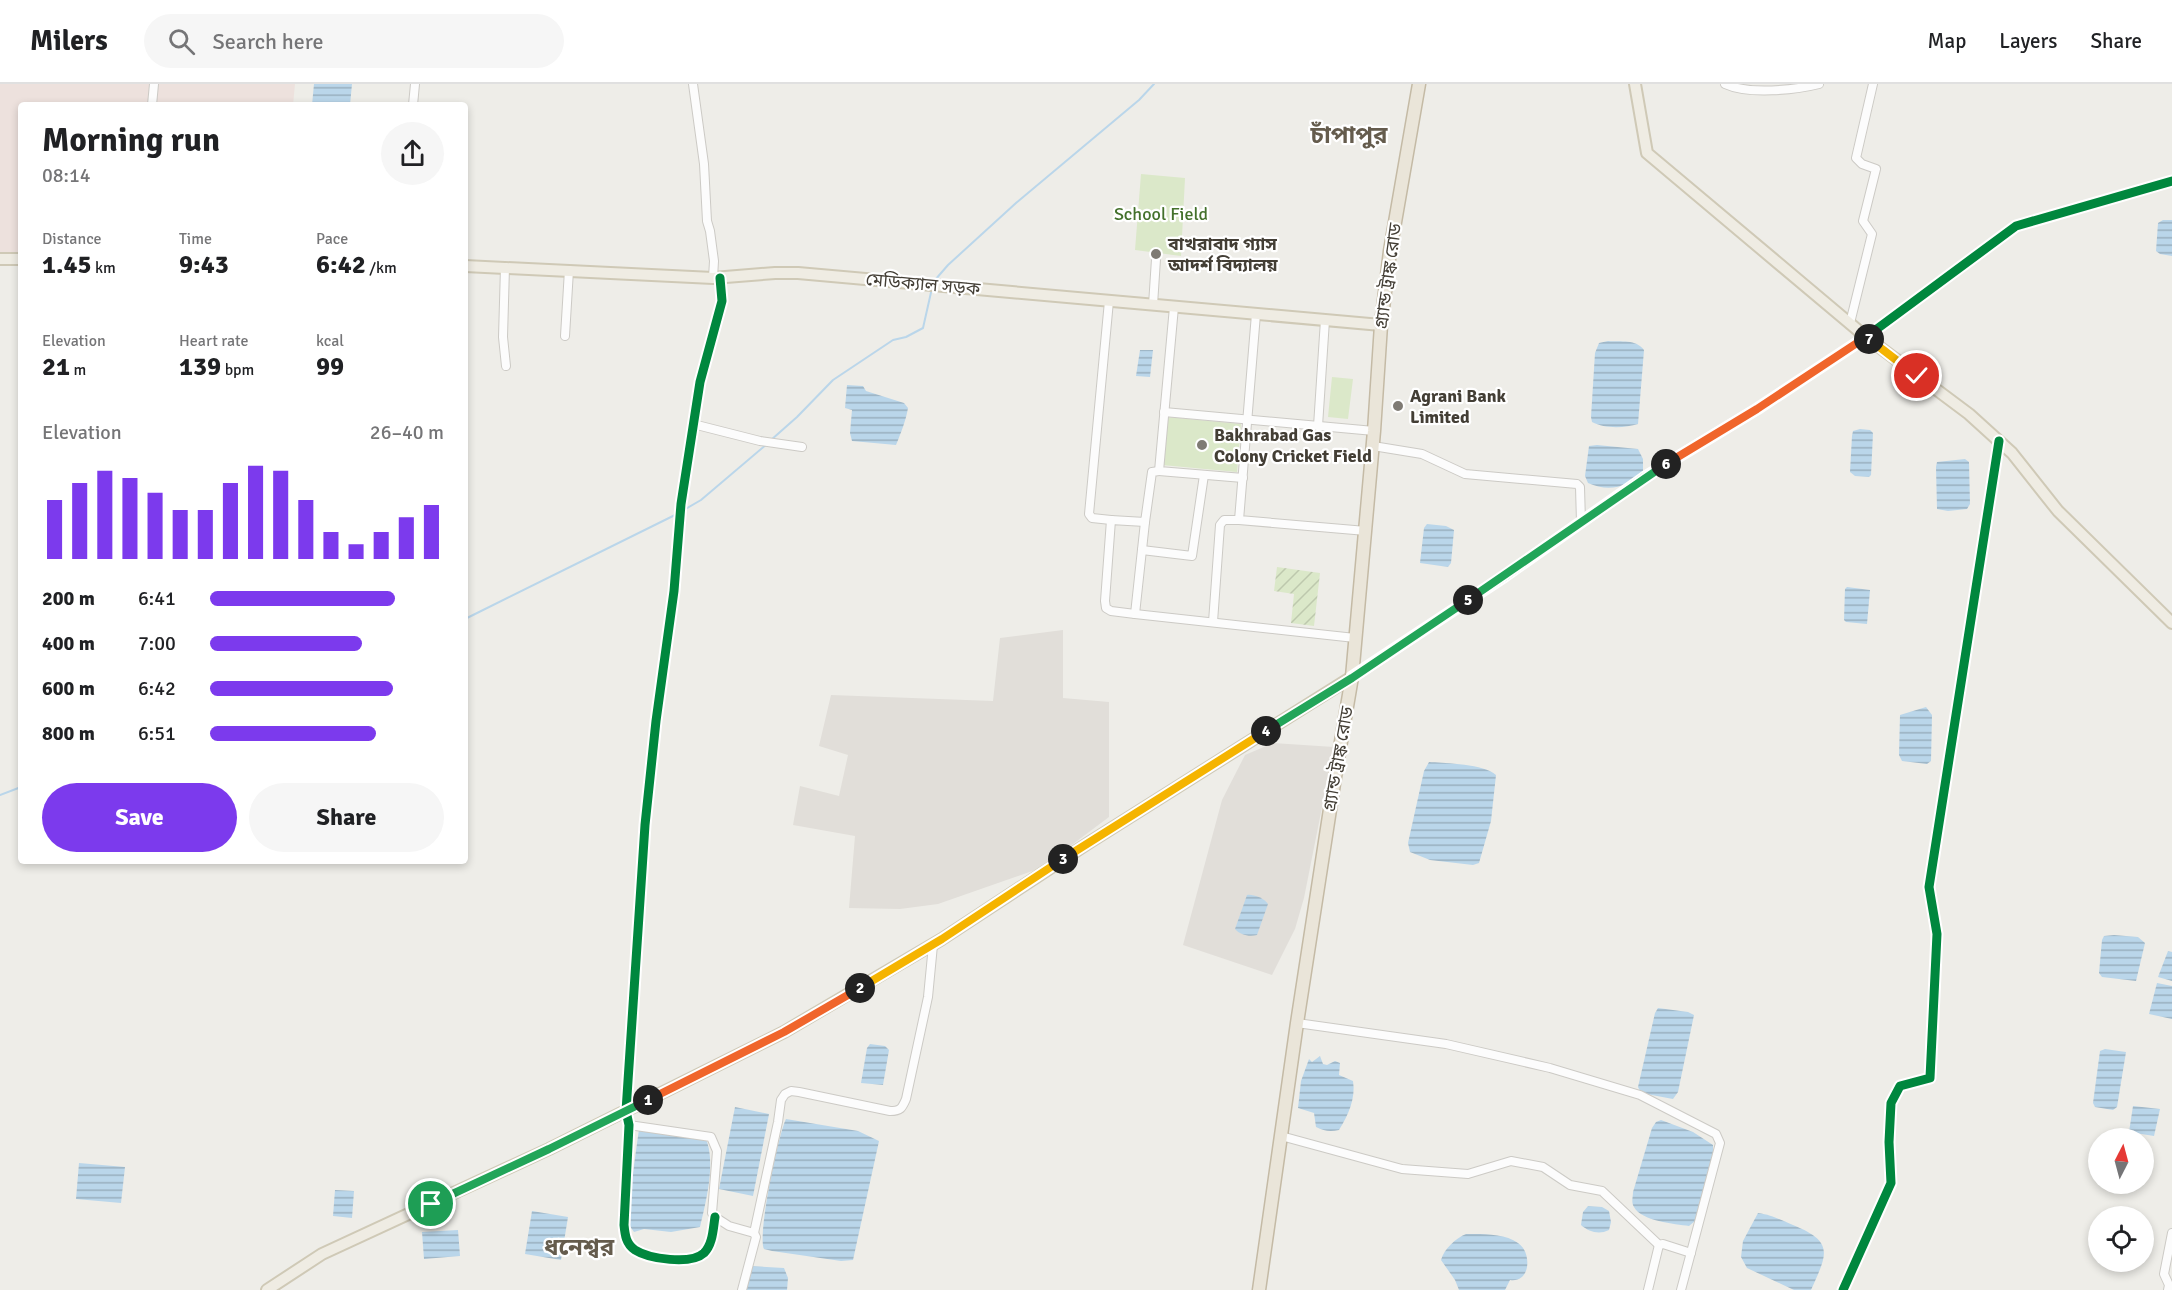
<!DOCTYPE html>
<html lang="en">
<head>
<meta charset="utf-8">
<style>
  body { margin:0; font-family:Signika,"Noto Sans Bengali",sans-serif; background:#f6f6f6; color:#202124; height:100vh; display:flex; flex-direction:column; font-size:22px; white-space:nowrap }
  * { box-sizing:border-box; margin:0 }
  p { font-size:20px; color:#757577 }
  .icon { flex:none; width:33px; height:33px; fill:none; stroke:currentColor; stroke-width:2; stroke-linecap:round; stroke-linejoin:round }
  .map { position:relative; flex:1; overflow:hidden }
  .details { position:absolute; left:18px; top:18px; width:450px; height:762px; display:flex; flex-direction:column; background:#fff; border-radius:6px; box-shadow:0 3px 9px #0003 }
  .details>* { flex:none }
  .needle { width:39px; rotate:6deg }
  .tools { position:absolute; left:2088px; top:1044px; display:grid; gap:12px }
  .tools a { display:grid; place-items:center; width:66px; height:66px; border-radius:50%; background:#fff; box-shadow:0 3px 9px #0003; font-size:30px }
  .pin { position:absolute; display:grid; place-items:center; width:51px; height:51px; color:#fff; margin:-26px; border:3px solid #fff; border-radius:50%; box-shadow:0 2px 6px #0007 }
  .km { position:absolute; width:30px; height:30px; margin:-15px; border-radius:50%; background:#222; color:#fff; font-size:16px; line-height:30px; text-align:center }
  .round { display:grid; place-items:center; flex:none; width:63px; height:63px; border-radius:32px; background:#f6f6f6 }
  .head { display:flex; align-items:center; justify-content:space-between; height:102px; padding:0 24px }
  h1 { font-size:33px; font-weight:700; line-height:45px }
  .figures { display:grid; grid-template-columns:repeat(3,1fr); gap:9px; height:102px; padding:6px 24px }
  .figures div { display:grid; align-content:center }
  .figures b { font-size:26px; font-weight:700 }
  .figures small { font-size:16px; font-weight:400 }
  .figures p { font-size:16px }
  .chart { height:168px; padding:12px 24px }
  .chart p { display:flex; justify-content:space-between }
  .chart svg { width:100%; height:108px; margin-top:6px; stroke:#7c3aed; stroke-width:6 }
  .action { display:flex; gap:12px; margin-top:auto; padding:12px 24px }
  .action a { flex:1; height:69px; border-radius:36px; background:#7c3aed; color:#fff; font-size:24px; font-weight:700; line-height:69px; text-align:center }
  .action a+a { background:#f6f6f6; color:#202124 }
  ul { padding:0 24px; list-style:none; font-size:20px }
  li { display:grid; grid-template-columns:96px 72px 1fr; align-items:center; height:45px }
  li i { height:15px; border-radius:8px; background:#7c3aed }
  header { display:flex; align-items:center; gap:36px; box-sizing:border-box; height:84px; padding:0 30px; background:#fff; border-bottom:2px solid #e0e0e0 }
  header strong { font-size:28px }
  nav { display:flex; gap:33px; margin-inline-start:auto; font-size:21px }
  .search { width:420px; height:54px; background:#f6f6f6; display:flex; align-items:center; gap:15px; box-sizing:border-box; padding:0 21px; border-radius:33px; color:#757577; font-size:22px }
  .map>svg:first-child { display:block }
  .industrial { fill:#e1ded9 }
  .medical { fill:#ede1dd }
  .park { fill:#dbe8c9 }
  .garden { fill:url(#garden-furrows) }
  .water { fill:url(#water-rules) }
  .lines { fill:none; stroke-linecap:round; stroke-linejoin:round }
  .stream { stroke:#bad6ea; stroke-width:2 }
  .minor-casing { stroke:#cccac5; stroke-width:10 }
  .major-casing { stroke:#cfc9b6; stroke-width:14 }
  .highway-casing { stroke:#c4baa5; stroke-width:15 }
  .minor { stroke:#fcfcfc; stroke-width:8 }
  .major { stroke:#efece3; stroke-width:10 }
  .highway { stroke:#eae5d9; stroke-width:12 }
  .cycleway-casing { stroke:#fff; stroke-width:13 }
  .cycleway { stroke:#00873e; stroke-width:9 }
  .split-1-casing { stroke:#fff; stroke-width:12 }
  .split-2-casing { stroke:#fff; stroke-width:12 }
  .split-3-casing { stroke:#fff; stroke-width:12 }
  .split-4-casing { stroke:#fff; stroke-width:12 }
  .split-5-casing { stroke:#fff; stroke-width:12 }
  .split-6-casing { stroke:#fff; stroke-width:12 }
  .split-7-casing { stroke:#fff; stroke-width:12 }
  .split-8-casing { stroke:#fff; stroke-width:12 }
  .split-1 { stroke:#22a559; stroke-width:8 }
  .split-2 { stroke:#f0652b; stroke-width:8 }
  .split-3 { stroke:#f5b400; stroke-width:8 }
  .split-4 { stroke:#f5b400; stroke-width:8 }
  .split-5 { stroke:#22a559; stroke-width:8 }
  .split-6 { stroke:#22a559; stroke-width:8 }
  .split-7 { stroke:#f0652b; stroke-width:8 }
  .split-8 { stroke:#f5b400; stroke-width:8 }
  .poi-dot { fill:#7f7b74; stroke:#fff; stroke-width:2 }
  .labels { text-anchor:middle; dominant-baseline:central; stroke-width:4.5; stroke-linejoin:round; paint-order:stroke }
  .park-label { font-size:18px; fill:#44712c; stroke:#fff }
  .poi-label { font-size:18px; font-weight:bold; fill:#433e35; stroke:#fff; text-anchor:start }
  .street-label { font-size:18px; fill:#433e35; stroke:#fff }
  .district-label { font-size:24px; font-weight:bold; fill:#655c4d; stroke:#fff }
</style>
</head>
<body>
<header>
<strong>Milers</strong>
<div class="search"><svg class="icon" aria-label="search" viewBox="0 0 24 24"><circle cx="10" cy="10" r="6"/><path d="M15 15l6 6"/></svg>Search here</div>
<nav><a>Map</a><a>Layers</a><a>Share</a></nav>
</header>
<div class="map">
<svg width="2172" height="1206" viewBox="0 0 2172 1206">
  <defs>
    <pattern id="garden-furrows" width="10" height="10" patternUnits="userSpaceOnUse" patternTransform="scale(1.5)"><rect width="10" height="10" fill="#dbe8c9"/><path d="M-1 1l2-2M0 10L10 0M9 11l2-2" fill="none" stroke="#bdc8ad"/></pattern>
    <pattern id="water-rules" width="6" height="5" patternUnits="userSpaceOnUse" patternTransform="scale(1.5)"><rect width="6" height="5" fill="#bad6ea"/><path d="M0 2.5h6" fill="none" stroke="#99afbe"/></pattern>
  </defs>
  <rect width="100%" height="100%" fill="#eeede8"/>
  <g class="industrial">
    <path d="M1063 546V614L1109 618V733L1041 784 938 820 900 825 849 824 855 752 793 741 800 702 839 712 848 671 819 662 831 611 993 617 1000 554Z"/>
    <path d="M1273 659 1334 663 1304 814 1295 845 1272 891 1183 861 1222 716 1245 671Z"/>
  </g>
  <path class="medical" d="M0 0H295L293 21H21V169L0 170Z"/>
  <g class="park">
    <path d="M1141 90 1185 94 1181 172 1135 166Z"/>
    <path d="M1332 293 1353 295 1348 335 1328 333Z"/>
    <path d="M1167 333 1241 340 1237 388 1162 381Z"/>
  </g>
  <path class="garden" d="M1277 483 1320 489 1314 542 1291 539 1294 510 1274 507Z"/>
  <g class="water">
    <path d="M314 0H352L350 21H312Z"/>
    <path d="M2163 136H2172V172L2160 170 2156 167 2158 139Z"/>
    <path d="M1608 257C1621 258 1636 255 1644 266L1638 340C1625 344 1605 345 1592 338L1591 333 1595 269 1599 259Z"/>
    <path d="M1140 266H1153L1150 293 1136 292Z"/>
    <path d="M847 301 863 302 866 307 904 319 908 324C906 336 901 349 896 361L852 357 850 349 852 326 845 324Z"/>
    <path d="M1860 345 1870 346 1873 349 1871 391 1869 393 1855 392 1850 388 1852 352 1853 347Z"/>
    <path d="M1597 361 1638 365 1643 375V387C1628 404 1608 408 1588 399L1585 392 1589 362Z"/>
    <path d="M1965 375 1969 378 1970 420 1967 425 1948 427 1937 425 1936 383 1937 378Z"/>
    <path d="M1427 440 1446 442 1454 446 1451 479 1448 483 1420 479 1424 444Z"/>
    <path d="M1847 503 1870 506 1867 540 1846 538 1844 536 1845 505Z"/>
    <path d="M1926 623 1932 631 1931 677 1927 680 1902 677 1899 671 1900 631Z"/>
    <path d="M1429 678C1446 679 1484 680 1496 691L1491 737 1479 779 1473 781 1430 776 1410 768 1408 759 1424 687Z"/>
    <path d="M1247 811C1253 810 1264 814 1268 820L1257 851C1249 853 1240 851 1235 845Z"/>
    <path d="M2114 851 2138 853 2145 859 2136 897 2102 893 2099 889 2102 856 2104 852Z"/>
    <path d="M2168 867 2172 868V897L2158 893Z"/>
    <path d="M2157 899 2172 902V935L2149 930Z"/>
    <path d="M1658 924 1688 928 1694 931 1678 1008 1673 1015 1641 1009 1638 1003 1655 929Z"/>
    <path d="M870 960 885 962 889 966 883 1001 861 999 867 964Z"/>
    <path d="M2105 965 2126 968 2117 1023 2113 1026 2095 1023 2093 1019 2100 967Z"/>
    <path d="M1320 972 1323 980 1327 981 1335 977 1340 979 1339 991 1353 997C1356 1014 1348 1032 1339 1046 1330 1048 1324 1047 1316 1043L1314 1029 1298 1024 1301 997 1309 975 1312 978Z"/>
    <path d="M2133 1022 2160 1025 2154 1052 2129 1048Z"/>
    <path d="M735 1023 769 1030 753 1112 719 1105Z"/>
    <path d="M786 1035 858 1047 879 1057 853 1176 841 1177 772 1167 764 1165C757 1152 778 1051 786 1035Z"/>
    <path d="M1661 1036 1693 1048 1713 1061V1075L1697 1131 1695 1137 1689 1142C1675 1140 1641 1137 1634 1123 1631 1118 1633 1113 1633 1108L1652 1044 1656 1038Z"/>
    <path d="M639 1045 706 1055C716 1079 706 1118 700 1143L671 1148 644 1145 634 1148 629 1141 631 1103Z"/>
    <path d="M79 1079 125 1083 121 1119 76 1115Z"/>
    <path d="M335 1106 354 1107 352 1134 333 1132Z"/>
    <path d="M1588 1122 1602 1123 1609 1127 1611 1138 1609 1146C1599 1151 1589 1148 1581 1141L1583 1128Z"/>
    <path d="M532 1127 568 1133 561 1176 525 1170Z"/>
    <path d="M1758 1129C1773 1131 1780 1136 1793 1141 1835 1158 1827 1170 1811 1206H1794L1747 1184 1741 1173 1743 1157Z"/>
    <path d="M458 1146 460 1172 424 1175 422 1148Z"/>
    <path d="M1466 1150C1482 1150 1504 1149 1518 1159 1532 1168 1531 1199 1510 1196L1505 1206H1459L1455 1196 1441 1176C1444 1165 1456 1154 1466 1150Z"/>
    <path d="M752 1182 784 1184 788 1194 787 1206H745Z"/>
  </g>
  <g class="lines">
    <g class="stream">
      <path d="M935 196 948 181 1016 119 1139 16 1154 0"/>
      <path d="M771 356 797 333 833 296 893 256 906 253 923 244 932 204"/>
      <path d="M682 427 701 416 767 360"/>
      <path d="M465 535 677 430"/>
      <path d="M0 711 21 703"/>
    </g>
    <defs>
      <g id="minor">
        <path d="M693 0 704 80 707 137 710 147 714 177 713 194"/>
        <path d="M1725 0C1749 11 1795 6 1819 0"/>
        <path d="M152 21 154 0"/>
        <path d="M413 21 415 0"/>
        <path d="M505 183 503 253 506 282"/>
        <path d="M1109 217 1089 430 1092 434 1111 436"/>
        <path d="M1153 221 1156 175"/>
        <path d="M1174 223 1159 387 1243 394"/>
        <path d="M1256 230 1239 436 1366 447"/>
        <path d="M1850 239 1872 150 1863 137 1876 85 1862 80 1856 74 1873 0"/>
        <path d="M565 252 569 186"/>
        <path d="M1164 328 1374 347"/>
        <path d="M693 340 760 357 802 363"/>
        <path d="M1318 342 1325 236"/>
        <path d="M1373 362 1422 370 1465 390 1577 400 1580 403 1581 438"/>
        <path d="M1159 387 1152 388 1145 438 1111 436 1105 517 1106 524 1111 527 1135 530 1355 554"/>
        <path d="M1142 466 1192 472 1204 391"/>
        <path d="M1135 530 1145 438"/>
        <path d="M1213 538 1220 441 1224 436H1239"/>
        <path d="M1352 593 1505 492 1645 393 1757 325 1866 253 2016 142 2172 97"/>
        <path d="M1297 939 1446 960 1550 984 1640 1011 1716 1050 1720 1059 1681 1206"/>
        <path d="M629 1041 711 1053 717 1067 712 1129 715 1133 729 1142 754 1149 756 1153 742 1206"/>
        <path d="M1281 1052 1402 1085 1468 1090 1511 1077 1543 1083 1570 1101 1602 1107 1659 1161"/>
        <path d="M715 1133C713 1145 713 1160 704 1169 691 1181 649 1175 635 1166 626 1160 625 1151 624 1141L629 1041 626 1027 645 741 656 637 674 507 681 420 700 298 722 217 720 194"/>
        <path d="M754 1149 778 1038 781 1016 785 1010 791 1007 799 1008 890 1027C901 1027 902 1024 906 1015L928 913 933 861"/>
        <path d="M1648 1206 1659 1161 1663 1160 1691 1169"/>
        <path d="M1843 1206 1891 1099 1889 1058 1891 1019 1900 1002 1930 994 1937 850 1929 803 1999 357"/>
        <path d="M2168 1206 2169 1201 2164 1190 2172 1149"/>
      </g>
      <g id="major">
        <path d="M1635 0 1647 69 1866 253 1969 330 2012 369 2058 427 2172 539"/>
        <path d="M0 175H21"/>
        <path d="M465 182 713 194 775 189H798L1381 241"/>
        <path d="M267 1206 322 1170 549 1065 784 948 942 855 1090 758 1352 593"/>
      </g>
      <path id="highway" d="M1259 1206 1297 939 1335 693 1352 593 1374 347 1381 241 1390 167 1419 0"/>
    </defs>
    <use href="#minor" class="minor-casing"/>
    <use href="#major" class="major-casing"/>
    <use href="#highway" class="highway-casing"/>
    <use href="#minor" class="minor"/>
    <use href="#major" class="major"/>
    <use href="#highway" class="highway"/>
    <defs>
      <g id="cycleway">
        <path d="M1352 593 1505 492 1645 393 1757 325 1866 253 2016 142 2172 97"/>
        <path d="M715 1133C713 1145 713 1160 704 1169 691 1181 649 1175 635 1166 626 1160 625 1151 624 1141L629 1041 626 1027 645 741 656 637 674 507 681 420 700 298 722 217 720 194"/>
        <path d="M1843 1206 1891 1099 1889 1058 1891 1019 1900 1002 1930 994 1937 850 1929 803 1999 357"/>
      </g>
    </defs>
    <use href="#cycleway" class="cycleway-casing"/>
    <use href="#cycleway" class="cycleway"/>
  </g>
  <g class="lines">
    <defs>
      <path id="split-1" d="M431 1120 549 1065 648 1016"/>
      <path id="split-2" d="M648 1016 784 948 860 904"/>
      <path id="split-3" d="M860 904 942 855 1063 775"/>
      <path id="split-4" d="M1063 775 1266 647"/>
      <path id="split-5" d="M1266 647 1352 594 1468 516"/>
      <path id="split-6" d="M1468 516 1666 380"/>
      <path id="split-7" d="M1666 380 1757 325 1866 253 1869 255"/>
      <path id="split-8" d="M1869 255 1917 292"/>
    </defs>
    <use href="#split-1" class="split-1-casing"/>
    <use href="#split-2" class="split-2-casing"/>
    <use href="#split-3" class="split-3-casing"/>
    <use href="#split-4" class="split-4-casing"/>
    <use href="#split-5" class="split-5-casing"/>
    <use href="#split-6" class="split-6-casing"/>
    <use href="#split-7" class="split-7-casing"/>
    <use href="#split-8" class="split-8-casing"/>
    <use href="#split-1" class="split-1"/>
    <use href="#split-2" class="split-2"/>
    <use href="#split-3" class="split-3"/>
    <use href="#split-4" class="split-4"/>
    <use href="#split-5" class="split-5"/>
    <use href="#split-6" class="split-6"/>
    <use href="#split-7" class="split-7"/>
    <use href="#split-8" class="split-8"/>
  </g>
  <g class="poi-dot">
    <circle cx="1156" cy="170" r="6"/>
    <circle cx="1398" cy="322" r="6"/>
    <circle cx="1202" cy="361" r="6"/>
  </g>
  <g class="labels">
    <g class="park-label">
      <text x="1161" y="130">School Field</text>
    </g>
    <g class="poi-label">
      <text x="1168" y="160">বাখরাবাদ গ্যাস<tspan x="1168" dy="21">আদর্শ বিদ্যালয়</tspan></text>
      <text x="1410" y="312">Agrani Bank<tspan x="1410" dy="21">Limited</tspan></text>
      <text x="1214" y="351">Bakhrabad Gas<tspan x="1214" dy="21">Colony Cricket Field</tspan></text>
    </g>
    <g class="street-label">
      <text transform="translate(1388 192) rotate(-82)">গ্র্যান্ড ট্রাঙ্ক রোড</text>
      <text transform="translate(923 200) rotate(5)">মেডিক্যাল সড়ক</text>
      <text transform="translate(1338 675) rotate(-80)">গ্র্যান্ড ট্রাঙ্ক রোড</text>
    </g>
    <g class="district-label">
      <text x="1349" y="51">চাঁপাপুর</text>
      <text x="579" y="1163">ধনেশ্বর</text>
    </g>
  </g>
</svg>
<div class="tools">
<a><svg class="needle" viewBox="-14 -14 28 28"><path d="M0-13l5 13h-10z" fill="#e53935"/><path d="M0 13l5-13h-10z" fill="#757577"/></svg></a>
<a><svg class="icon" aria-label="locate" viewBox="0 0 24 24"><circle cx="12" cy="12" r="6"/><path d="M12 2v4M12 18v4M2 12h4M18 12h4"/></svg></a>
</div>
<div class="pin" style="left:431px;top:1120px;background:#1e9e55"><svg class="icon" aria-label="arrive" viewBox="0 0 24 24"><path d="M6 21V4h12l-3 4 3 4H6"/></svg></div>
<div class="pin" style="left:1917px;top:292px;background:#d93025"><svg class="icon" aria-label="check" viewBox="0 0 24 24"><path d="M5 12l5 5 9-10"/></svg></div>
<b class="km" style="left:648px;top:1016px">1</b>
<b class="km" style="left:860px;top:904px">2</b>
<b class="km" style="left:1063px;top:775px">3</b>
<b class="km" style="left:1266px;top:647px">4</b>
<b class="km" style="left:1468px;top:516px">5</b>
<b class="km" style="left:1666px;top:380px">6</b>
<b class="km" style="left:1869px;top:255px">7</b>
<section class="details">
<div class="head"><div><h1>Morning run</h1><p>08:14</p></div><a class="round"><svg class="icon" aria-label="share" viewBox="0 0 24 24"><path d="M12 15V3M7 8l5-5 5 5M5 13v7h14v-7"/></svg></a></div>
<div class="figures">
<div><p>Distance</p><b>1.45<small> km</small></b></div>
<div><p>Time</p><b>9:43</b></div>
<div><p>Pace</p><b>6:42<small> /km</small></b></div>
</div>
<div class="figures">
<div><p>Elevation</p><b>21<small> m</small></b></div>
<div><p>Heart rate</p><b>139<small> bpm</small></b></div>
<div><p>kcal</p><b>99</b></div>
</div>
<div class="chart"><p><span>Elevation</span>26–40 m</p>
<svg viewBox="0 0 160 44" preserveAspectRatio="none"><path d="M5 44V20M15 44V13M25 44V8M35 44V11M45 44V17M55 44V24M65 44V24M75 44V13M85 44V6M95 44V8M105 44V20M115 44V33M125 44V38M135 44V33M145 44V27M155 44V22"/></svg>
</div>
<ul>
<li><b>200 m</b>6:41<i style="width:79%"></i></li>
<li><b>400 m</b>7:00<i style="width:65%"></i></li>
<li><b>600 m</b>6:42<i style="width:78%"></i></li>
<li><b>800 m</b>6:51<i style="width:71%"></i></li>
</ul>
<div class="action"><a>Save</a><a>Share</a></div>
</section>
</div>
</body>
</html>
